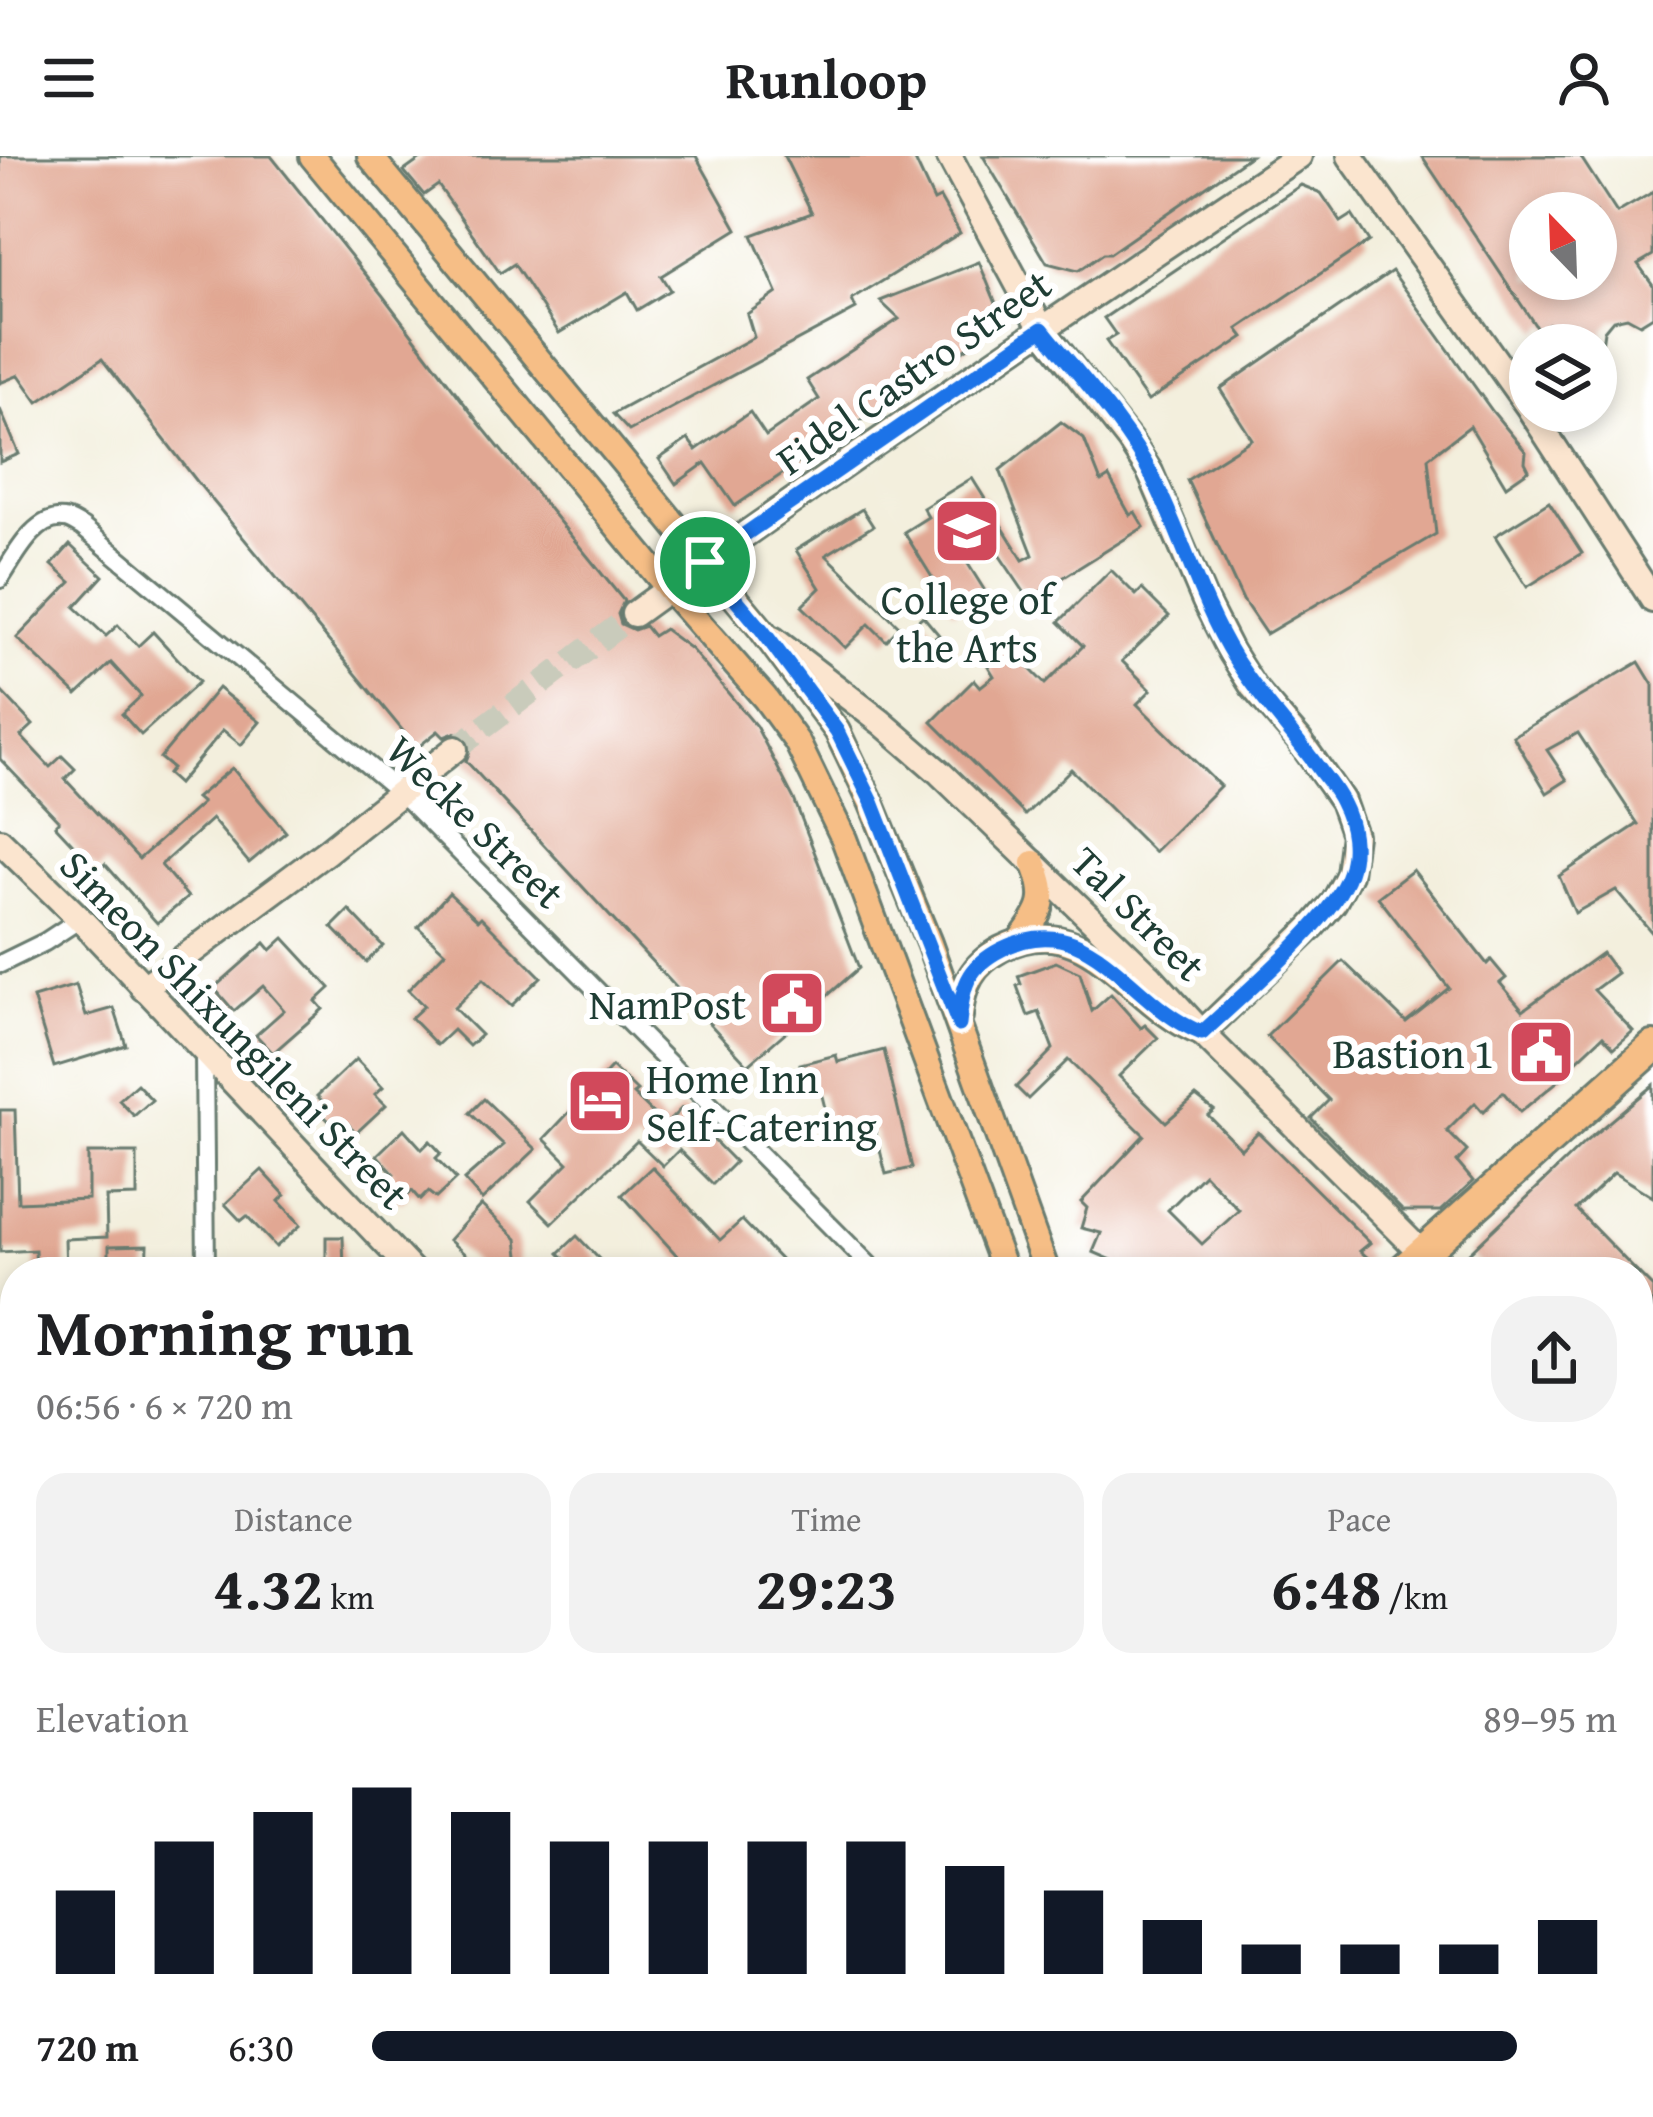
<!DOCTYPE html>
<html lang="en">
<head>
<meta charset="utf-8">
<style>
  body { margin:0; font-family:"Gentium Book Plus",serif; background:#f2f2f2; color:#202124; height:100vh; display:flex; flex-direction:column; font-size:45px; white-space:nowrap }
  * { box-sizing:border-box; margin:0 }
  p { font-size:39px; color:#757577 }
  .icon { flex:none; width:66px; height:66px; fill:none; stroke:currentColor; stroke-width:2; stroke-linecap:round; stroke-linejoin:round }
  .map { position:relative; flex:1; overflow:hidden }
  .sheet { position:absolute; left:0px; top:1101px; width:1653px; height:861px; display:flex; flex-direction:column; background:#fff; border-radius:48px 48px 0 0; box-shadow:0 6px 18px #0003 }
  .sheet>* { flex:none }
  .needle { width:78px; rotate:337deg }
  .tools { position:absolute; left:1509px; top:36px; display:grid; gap:24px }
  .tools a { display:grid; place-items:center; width:108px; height:108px; border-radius:50%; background:#fff; box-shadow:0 6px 18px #0003; font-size:60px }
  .pin { position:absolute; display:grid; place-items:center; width:102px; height:102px; color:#fff; margin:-51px; border:6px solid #fff; border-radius:50%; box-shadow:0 3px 12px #0007 }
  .round { display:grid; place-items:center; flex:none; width:126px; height:126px; border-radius:48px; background:#f2f2f2 }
  .headline { display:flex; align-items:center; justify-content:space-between; height:204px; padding:0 36px }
  h1 { font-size:66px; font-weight:700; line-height:90px }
  .figures { display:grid; grid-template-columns:repeat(3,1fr); gap:18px; height:204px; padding:12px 36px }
  .figures div { display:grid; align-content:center; border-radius:30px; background:#f2f2f2; text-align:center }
  .figures b { font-size:60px; font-weight:700 }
  .figures small { font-size:33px; font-weight:400 }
  .figures p { font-size:33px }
  .chart { height:336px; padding:24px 36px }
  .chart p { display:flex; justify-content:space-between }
  .chart svg { width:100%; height:216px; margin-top:12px; stroke:#111827; stroke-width:6 }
  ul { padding:0 36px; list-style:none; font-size:39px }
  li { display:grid; grid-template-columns:192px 144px 1fr; align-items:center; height:90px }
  li i { height:30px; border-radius:15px; background:#111827 }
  header { display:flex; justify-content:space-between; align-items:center; height:156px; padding:0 36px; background:#fff; font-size:54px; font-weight:700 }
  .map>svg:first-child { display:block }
  .green { fill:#9dd587; stroke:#5e895e; stroke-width:3 }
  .building { fill:#e1a793; fill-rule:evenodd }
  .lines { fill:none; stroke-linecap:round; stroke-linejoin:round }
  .secondary-tunnel { stroke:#c9cbbb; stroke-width:24; stroke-dasharray:24 12; stroke-linecap:butt }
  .street-casing { stroke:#697b6f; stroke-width:22 }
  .secondary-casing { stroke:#697b6f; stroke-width:30 }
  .primary-casing { stroke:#697b6f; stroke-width:30 }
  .highway-casing { stroke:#697b6f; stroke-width:36 }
  .street { stroke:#fff; stroke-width:16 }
  .secondary { stroke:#fbe5cf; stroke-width:24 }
  .primary { stroke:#f6be86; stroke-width:24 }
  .highway { stroke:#f6be86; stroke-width:30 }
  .route-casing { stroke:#fff; stroke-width:24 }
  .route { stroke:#1a73e8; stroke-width:15 }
  .labels { text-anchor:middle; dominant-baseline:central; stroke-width:12; stroke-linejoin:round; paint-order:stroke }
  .street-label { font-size:42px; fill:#1f3d34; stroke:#fff }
  .poi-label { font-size:42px; fill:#1f3d34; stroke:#fff; text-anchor:end }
</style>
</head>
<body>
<header><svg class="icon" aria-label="menu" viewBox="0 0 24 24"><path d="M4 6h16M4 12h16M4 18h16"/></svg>Runloop<svg class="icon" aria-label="person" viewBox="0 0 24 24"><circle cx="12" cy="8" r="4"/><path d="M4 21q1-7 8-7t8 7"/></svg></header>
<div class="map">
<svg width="1653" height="1961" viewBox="0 0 1653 1961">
  <rect width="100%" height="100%" fill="#fff"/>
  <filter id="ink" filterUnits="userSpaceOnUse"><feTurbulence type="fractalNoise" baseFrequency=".00833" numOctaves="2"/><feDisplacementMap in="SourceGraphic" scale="24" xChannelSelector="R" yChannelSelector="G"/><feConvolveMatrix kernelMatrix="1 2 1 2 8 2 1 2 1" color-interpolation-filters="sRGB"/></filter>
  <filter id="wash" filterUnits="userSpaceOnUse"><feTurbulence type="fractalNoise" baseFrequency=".004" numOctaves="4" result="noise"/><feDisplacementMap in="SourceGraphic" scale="48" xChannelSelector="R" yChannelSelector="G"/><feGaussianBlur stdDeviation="2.7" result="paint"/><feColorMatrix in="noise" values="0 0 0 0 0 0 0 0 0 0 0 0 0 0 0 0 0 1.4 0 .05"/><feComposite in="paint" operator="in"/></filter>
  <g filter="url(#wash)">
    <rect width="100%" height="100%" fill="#f3efdd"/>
    <path class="green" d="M1653 1858V1961H1607L1598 1947H1638V1867Z"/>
    <g id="blocks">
      <g class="building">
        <path d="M0 0H271L383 140 479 267 624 445 618 458 621 468 634 474 645 470 653 480 664 473 691 493 756 570 794 643 859 812 748 909 466 605 471 592 467 582 454 577 444 581 438 575 417 592 199 328 102 203 38 246 19 219 0 227Z"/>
        <path d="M425 0H696L737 73 661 120 670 134 637 154 627 136 559 177 514 108 500 117 438 29 424 39 404 15Z"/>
        <path d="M784 0H913L934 45 940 42 960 77 852 144 856 153 629 275 613 258 754 181 747 158 777 137 752 79 812 57Z"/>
        <path d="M983 0H1250L1109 98H1103L1078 115 1047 107Z"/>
        <path d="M1422 0H1580L1617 57 1653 36V99L1638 108 1653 129V160L1640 168 1627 161 1613 164 1604 175 1602 189H1561L1548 168 1539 175ZM1530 57H1596V123H1530Z"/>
        <path d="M1301 29 1321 37 1341 66 1352 59 1369 85 1238 173 1244 181 1148 245 1106 185 1116 179 1104 162Z"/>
        <path d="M979 106 1002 162 970 174 977 185 735 350 705 307 676 328 659 303 688 283 696 294 750 256 766 280 819 243 807 224 899 163 880 145Z"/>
        <path d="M1392 115 1493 256 1526 296 1525 306 1529 314 1506 330 1470 270 1428 302 1436 378 1266 478 1243 444 1187 324 1252 283 1220 233Z"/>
        <path d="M0 253 19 298 0 306Z"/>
        <path d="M1061 266 1084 283 1101 326 1109 321 1130 359 1135 356 1144 371 1029 443 989 384 963 400 985 435 953 455 904 376 928 361 923 352 972 322 1023 404 1033 399 1000 314Z"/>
        <path d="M1549 346 1582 397 1527 431 1495 380Z"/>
        <path d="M862 353 873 370 826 399 900 471 886 485 869 468 845 492 802 450 820 432 796 394Z"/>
        <path d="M70 389 103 420 75 451 106 480 118 469 138 490 153 476 199 526 141 579 122 558 141 540 111 507 77 539 17 482 71 426 52 409Z"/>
        <path d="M1111 414 1136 439 1142 433 1169 460 1122 505 1151 534 1137 548 1220 630 1154 696 1071 613 1025 659 932 566 974 524 980 531 994 520 988 510 1008 491 1045 528 1083 490 1059 466Z"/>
        <path d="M923 460 939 479 921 493 906 474Z"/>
        <path d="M1639 506 1653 529V778L1616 734 1575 757 1559 720 1638 668 1578 577 1547 594 1567 624 1547 637 1513 580Z"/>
        <path d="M218 532 260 566 241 589 223 574 178 628 167 618 172 612 160 602Z"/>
        <path d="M0 534 33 569 21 580 50 611 62 600 75 613 65 623 139 703 202 647 196 642 232 612 286 676 249 707 212 663 161 709 188 741 157 767 105 708 98 715 55 669 59 665 0 603Z"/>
        <path d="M1413 714 1487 808 1491 804 1506 822 1500 827 1523 854 1602 797 1617 817 1594 834 1633 875 1614 892 1603 880 1571 910 1573 913 1520 956 1503 936 1483 956 1475 947 1447 975 1467 995 1457 1006 1473 1025 1440 1055H1403L1311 962 1329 944 1267 880 1343 805 1406 866 1449 832 1378 741Z"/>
        <path d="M449 737 478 764 481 761 541 821 511 850 483 823 454 852 481 879 469 890 453 874 437 889 411 862 424 850 408 834 445 796 418 771Z"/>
        <path d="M349 754 383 790 366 806 332 771Z"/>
        <path d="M284 782 330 832 316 845 323 853 273 897 256 879 284 854 263 830 234 855 214 832 265 787 271 794Z"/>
        <path d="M1056 806 1080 817 1092 855 1111 838 1141 872 1145 869 1158 882 1119 920 1166 966 1196 940 1214 954 1208 959 1241 993 1258 976 1370 1087 1360 1095 1368 1102 1351 1116H1124L1112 1104 1093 1096 1101 1077 1081 1072 1087 1052 1081 1046 1144 979 1068 904 1028 943 1016 931 1053 893 1039 856 1028 860 1017 830 1021 828 1018 820ZM1204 1018 1239 1054 1202 1088 1168 1054Z"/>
        <path d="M76 829 86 860 114 852 126 889 54 911 33 842Z"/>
        <path d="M884 894 912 1012 886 1018 875 974 833 984 821 936 812 938 809 924 804 925 800 908 836 899 838 906Z"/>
        <path d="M356 903 383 931 375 938 386 949 356 977 346 966 338 974 322 958 329 951 317 940Z"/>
        <path d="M612 911 637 935 633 938 665 969 682 952 735 1006 713 1028 679 994 663 1010 637 985 552 1067 530 1045 568 1007 544 983Z"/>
        <path d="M137 928 152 944 134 960 119 944Z"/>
        <path d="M1653 929V1041L1614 1017 1576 1053 1637 1116H1488L1469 1097 1585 986Z"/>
        <path d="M484 943 536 993 482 1044 464 1024 504 989 470 957Z"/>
        <path d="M0 954H15L18 1046 88 1043V997H137V1040L106 1041 107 1081 65 1083 66 1116H36L35 1094 0 1096Z"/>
        <path d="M404 973 422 993 430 985 441 997 436 1002 456 1023 436 1042 428 1036 420 1044 412 1035 401 1046 384 1028 394 1018 377 999Z"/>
        <path d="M652 1011 720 1084 742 1064 792 1116H692L622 1039Z"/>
        <path d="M262 1014 285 1039 279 1045 301 1069 276 1091 247 1060 241 1065 225 1048Z"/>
        <path d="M481 1049 517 1083 520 1108 513 1116H485L449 1084Z"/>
        <path d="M577 1080 599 1103 585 1116H577L559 1097Z"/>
        <path d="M326 1081H343L344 1116H326Z"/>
        <path d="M148 1089 147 1116H109V1090Z"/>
        <path d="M1638 1117 1653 1132V1218L1638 1203Z"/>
        <rect x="0" y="1227" width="15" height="51"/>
        <path d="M1638 1335 1653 1349V1462L1638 1454Z"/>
        <path d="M15 1380V1423H0V1382Z"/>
        <path d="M1638 1485 1653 1488V1550L1638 1547Z"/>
        <path d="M1638 1564 1653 1588V1628L1638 1638Z"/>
        <rect x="0" y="1909" width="15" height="52"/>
      </g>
    </g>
  </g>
  <g filter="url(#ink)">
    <use href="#blocks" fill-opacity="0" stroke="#697b6f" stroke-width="3"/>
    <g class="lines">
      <path class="secondary-tunnel" d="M455 593 634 458"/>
      <defs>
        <g id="street">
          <path d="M0 423C14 403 34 359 64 363 70 363 76 368 82 371L400 636 876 1116"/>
          <path d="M0 808 45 786 80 763"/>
          <path d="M204 898 206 1116"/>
          <path d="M1638 1685 1653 1676"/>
          <path d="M1638 1757 1653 1782"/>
          <path d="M0 1782 15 1783"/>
          <path d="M1238 1947 1239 1961"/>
          <path d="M1439 1947 1447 1961"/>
          <path d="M218 1961 226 1947"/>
        </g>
        <g id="secondary">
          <path d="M949 0 1042 173 1130 285 1150 316 1205 445 1231 496 1253 531 1299 584 1342 645 1354 679 1349 718 1334 746 1312 771 1202 877"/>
          <path d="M1350 0 1530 253"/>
          <path d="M1531 255 1653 444"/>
          <path d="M634 458C852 300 1076 150 1299 0"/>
          <path d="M773 483 881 566 940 617 1151 821 1202 877 1441 1116"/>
          <path d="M0 685 80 763 413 1116"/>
          <path d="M143 832 326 696 455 593"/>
          <path d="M1638 1304 1653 1319"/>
          <path d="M866 1947V1961"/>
        </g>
        <g id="primary">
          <path d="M312 0 669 433 765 542 797 586 844 683 1005 1116"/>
          <path d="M370 0 762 474 837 575 871 646 929 787 1047 1116"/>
          <path d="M1020 784C1043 754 1049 743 1034 707"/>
          <path d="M960 860C962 829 973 808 1001 793 1089 748 1129 850 1202 877"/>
          <path d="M1181 1947V1961"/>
          <path d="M1138 1961 1139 1947"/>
        </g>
        <g id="highway">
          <path d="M1401 1116 1653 891"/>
          <path d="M0 1562 15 1564"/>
          <path d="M0 1592 15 1593"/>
        </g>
      </defs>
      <use href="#street" class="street-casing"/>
      <use href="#secondary" class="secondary-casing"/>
      <use href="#primary" class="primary-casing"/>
      <use href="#highway" class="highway-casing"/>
      <use href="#street" class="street"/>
      <use href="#secondary" class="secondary"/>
      <use href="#primary" class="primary"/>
      <use href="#highway" class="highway"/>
    </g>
  </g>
  <g class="lines" filter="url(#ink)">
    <defs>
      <path id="route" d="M1042 173C1077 217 1126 269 1151 318 1182 378 1199 444 1234 501 1259 542 1294 577 1322 617 1329 626 1337 636 1342 647 1353 668 1357 694 1349 717 1335 762 1239 842 1202 877 1128 849 1091 748 1002 793 966 811 962 832 959 869L872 646 837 575 762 474 705 406Z"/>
    </defs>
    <use href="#route" class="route-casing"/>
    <use href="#route" class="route"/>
  </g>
  <defs>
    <symbol id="university-square" viewBox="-11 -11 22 22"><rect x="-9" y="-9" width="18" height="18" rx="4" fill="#d1495b" stroke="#fff"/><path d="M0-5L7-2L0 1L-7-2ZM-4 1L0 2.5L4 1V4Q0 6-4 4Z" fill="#fff"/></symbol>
    <symbol id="civic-square" viewBox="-11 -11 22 22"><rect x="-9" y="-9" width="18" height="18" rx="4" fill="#d1495b" stroke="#fff"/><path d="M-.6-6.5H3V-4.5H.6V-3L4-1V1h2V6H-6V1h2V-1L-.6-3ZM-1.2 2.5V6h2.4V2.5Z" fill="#fff"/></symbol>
    <symbol id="hotel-square" viewBox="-11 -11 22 22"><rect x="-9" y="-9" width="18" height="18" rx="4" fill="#d1495b" stroke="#fff"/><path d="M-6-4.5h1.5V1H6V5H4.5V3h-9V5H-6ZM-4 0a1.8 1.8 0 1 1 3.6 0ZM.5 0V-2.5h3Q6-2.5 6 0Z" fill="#fff"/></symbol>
  </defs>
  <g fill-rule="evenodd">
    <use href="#university-square" x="929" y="337" width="76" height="76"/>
    <use href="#civic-square" x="754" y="809" width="76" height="76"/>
    <use href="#civic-square" x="1503" y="858" width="76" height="76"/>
    <use href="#hotel-square" x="562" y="907" width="76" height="76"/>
  </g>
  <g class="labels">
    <g class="street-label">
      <text transform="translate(913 215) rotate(-35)">Fidel Castro Street</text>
      <text transform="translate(476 665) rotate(44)">Wecke Street</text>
      <text transform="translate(1139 757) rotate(45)">Tal Street</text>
      <text transform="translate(235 873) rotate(46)">Simeon Shixungileni Street</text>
    </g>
    <g class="poi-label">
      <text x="967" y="442" text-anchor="middle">College of<tspan x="967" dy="48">the Arts</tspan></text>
      <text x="746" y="847">NamPost</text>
      <text x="1494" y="896">Bastion 1</text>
      <text x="646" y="921" text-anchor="start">Home Inn<tspan x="646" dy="48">Self-Catering</tspan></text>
    </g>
  </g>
</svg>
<div class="tools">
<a><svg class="needle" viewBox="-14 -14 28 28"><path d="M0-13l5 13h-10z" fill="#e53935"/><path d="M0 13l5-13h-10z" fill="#757577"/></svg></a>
<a><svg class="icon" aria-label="layers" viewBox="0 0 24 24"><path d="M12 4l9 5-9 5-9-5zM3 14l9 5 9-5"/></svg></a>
</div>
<div class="pin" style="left:705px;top:406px;background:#1e9e55"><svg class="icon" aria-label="arrive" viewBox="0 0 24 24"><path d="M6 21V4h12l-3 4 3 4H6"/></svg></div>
<section class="sheet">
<div class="headline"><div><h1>Morning run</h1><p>06:56 · 6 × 720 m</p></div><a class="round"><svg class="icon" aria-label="share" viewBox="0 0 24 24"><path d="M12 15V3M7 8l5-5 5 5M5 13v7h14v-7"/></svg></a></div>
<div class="figures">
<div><p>Distance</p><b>4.32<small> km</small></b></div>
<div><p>Time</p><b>29:23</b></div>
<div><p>Pace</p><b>6:48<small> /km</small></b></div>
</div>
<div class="chart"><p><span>Elevation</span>89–95 m</p>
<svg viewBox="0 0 160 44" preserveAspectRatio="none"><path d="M5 44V27M15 44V17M25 44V11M35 44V6M45 44V11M55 44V17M65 44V17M75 44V17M85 44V17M95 44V22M105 44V27M115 44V33M125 44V38M135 44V38M145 44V38M155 44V33"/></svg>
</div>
<ul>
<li><b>720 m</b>6:30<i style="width:92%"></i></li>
</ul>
</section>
</div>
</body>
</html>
